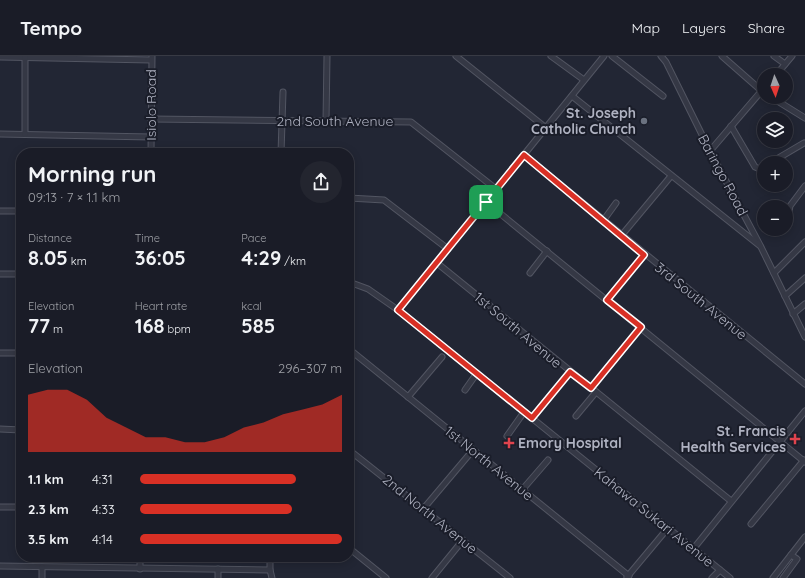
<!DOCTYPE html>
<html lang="en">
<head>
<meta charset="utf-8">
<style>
  body { margin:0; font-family:Quicksand,sans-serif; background:#23252f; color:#f1f3f6; height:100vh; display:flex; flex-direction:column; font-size:15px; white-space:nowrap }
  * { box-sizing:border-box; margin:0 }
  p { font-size:13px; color:#9fa1a7 }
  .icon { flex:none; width:22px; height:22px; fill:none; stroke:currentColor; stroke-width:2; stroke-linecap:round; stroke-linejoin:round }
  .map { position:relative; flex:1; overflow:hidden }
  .side { position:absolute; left:16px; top:92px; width:338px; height:414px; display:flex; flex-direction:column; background:#1a1c27; border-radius:16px; box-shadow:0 2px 10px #0003,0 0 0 1px #383a44 }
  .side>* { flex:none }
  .needle { width:26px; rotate:177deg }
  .fabs { position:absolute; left:757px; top:12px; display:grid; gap:8px }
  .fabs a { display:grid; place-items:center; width:36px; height:36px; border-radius:50%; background:#1a1c27; box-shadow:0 2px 10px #0003,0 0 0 1px #383a44; font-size:20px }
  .pin { position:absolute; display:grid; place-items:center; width:34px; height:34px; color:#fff; margin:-17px; border-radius:8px; box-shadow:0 2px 6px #0006 }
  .round { display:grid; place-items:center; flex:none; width:42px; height:42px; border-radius:21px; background:#23252f }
  .summary { display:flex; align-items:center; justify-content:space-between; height:68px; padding:0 12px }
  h1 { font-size:22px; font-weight:800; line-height:30px }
  .stats { display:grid; grid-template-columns:repeat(3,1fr); gap:6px; height:68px; padding:4px 12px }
  .stats div { display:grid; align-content:center }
  .stats b { font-size:20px; font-weight:800 }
  .stats small { font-size:11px; font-weight:400 }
  .stats p { font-size:11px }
  .chart { height:112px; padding:8px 12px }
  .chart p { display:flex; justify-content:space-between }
  .chart svg { width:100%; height:72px; margin-top:4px; fill:#d93025; opacity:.7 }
  ul { padding:0 12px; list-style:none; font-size:13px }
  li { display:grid; grid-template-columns:64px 48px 1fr; align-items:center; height:30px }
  li i { height:10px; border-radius:5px; background:#d93025 }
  header { display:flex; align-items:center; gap:24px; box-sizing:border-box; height:56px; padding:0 20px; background:#1a1c27; border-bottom:1px solid #383a44 }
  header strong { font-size:19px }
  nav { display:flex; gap:22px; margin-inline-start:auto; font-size:14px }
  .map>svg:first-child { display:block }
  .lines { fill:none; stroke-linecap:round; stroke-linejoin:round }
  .minor-casing { stroke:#525562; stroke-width:7 }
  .minor { stroke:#353845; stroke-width:5 }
  .route-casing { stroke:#fff; stroke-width:8 }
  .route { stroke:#d93025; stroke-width:5 }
  .worship-dot { fill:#6b7280; stroke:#1a1d29; stroke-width:1.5 }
  .health-dot { fill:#e0444e; stroke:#1a1d29; stroke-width:1.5 }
  .labels { text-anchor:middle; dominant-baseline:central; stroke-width:4; stroke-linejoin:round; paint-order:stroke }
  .street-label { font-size:14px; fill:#afb2c1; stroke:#1a1d29 }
  .poi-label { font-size:14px; font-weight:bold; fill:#afb2c1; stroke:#1a1d29; text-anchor:end }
</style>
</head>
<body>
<header>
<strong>Tempo</strong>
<nav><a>Map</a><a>Layers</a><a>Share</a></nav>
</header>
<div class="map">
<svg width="805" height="522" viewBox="0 0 805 522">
  <rect width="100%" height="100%" fill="#222634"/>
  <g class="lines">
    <defs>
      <g id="minor">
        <path d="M456 0 546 72"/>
        <path d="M551 0 584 24"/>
        <path d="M612 0 663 40"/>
        <path d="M661 0 666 6 710 95 761 191 805 281"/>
        <path d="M722 0 763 36"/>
        <path d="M774 0 785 8"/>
        <path d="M0 1 151 4"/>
        <path d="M776 19 792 0"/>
        <path d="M572 40 759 189"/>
        <path d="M771 41 805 62"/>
        <path d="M151 63 411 66 496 133"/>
        <path d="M326 65 327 0"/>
        <path d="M731 70 755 111 760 113 764 110"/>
        <path d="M0 78 151 81"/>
        <path d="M25 78V1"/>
        <path d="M710 95 764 32"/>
        <path d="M151 97 152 0"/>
        <path d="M281 97 283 36"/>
        <path d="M524 99 805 328"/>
        <path d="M770 107 804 87"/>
        <path d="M349 142 384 144 448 193"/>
        <path d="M486 146 805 406"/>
        <path d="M0 155H21"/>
        <path d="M603 165 616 147"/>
        <path d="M786 171 790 150 805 130"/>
        <path d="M621 180 671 120"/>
        <path d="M437 207 731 445"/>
        <path d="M530 217 547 195"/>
        <path d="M774 217 805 186"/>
        <path d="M0 218H21"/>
        <path d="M349 226 368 233 398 254 730 522"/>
        <path d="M785 240 805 222"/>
        <path d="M607 244 644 199"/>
        <path d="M398 254 604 0"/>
        <path d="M793 258 805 248"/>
        <path d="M349 293 629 520"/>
        <path d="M0 297H21"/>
        <path d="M591 332 641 271"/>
        <path d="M465 334 477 317"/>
        <path d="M408 341 442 301"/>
        <path d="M576 360 596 336"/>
        <path d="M532 362 570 316"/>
        <path d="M0 373 21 374"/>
        <path d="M507 380 524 356"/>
        <path d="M349 394 510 522"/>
        <path d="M522 434 548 404"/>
        <path d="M0 451H21"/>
        <path d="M424 452 473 394"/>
        <path d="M751 468 804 404"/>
        <path d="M349 492 386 522"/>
        <path d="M694 492 805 355"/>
        <path d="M270 501V514L272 522"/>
        <path d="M0 510 270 514"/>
        <path d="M140 513V501"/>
        <path d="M627 521 668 472"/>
        <path d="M42 522V511"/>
        <path d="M218 522V513"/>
        <path d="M432 522 463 484"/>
        <path d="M712 522 720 514"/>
        <path d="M773 522 805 481"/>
        <path d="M783 522 797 503 791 499"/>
      </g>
    </defs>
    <use href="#minor" class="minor-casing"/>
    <use href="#minor" class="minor"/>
  </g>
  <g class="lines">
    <defs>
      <path id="route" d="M524 99 644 199 607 244 641 271 591 332 570 316 532 362 398 254Z"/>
    </defs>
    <use href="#route" class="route-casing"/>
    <use href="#route" class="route"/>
  </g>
  <circle class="worship-dot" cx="644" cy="65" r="4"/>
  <g class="health-dot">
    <path d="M793 377h4v4h4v4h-4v4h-4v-4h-4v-4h4z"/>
    <path d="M507 381h4v4h4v4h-4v4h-4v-4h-4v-4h4z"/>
  </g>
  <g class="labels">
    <g class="street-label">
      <text transform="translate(151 49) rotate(-90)">Isiolo Road</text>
      <text x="335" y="65">2nd South Avenue</text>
      <text transform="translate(723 119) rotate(62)">Baringo Road</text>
      <text transform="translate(701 245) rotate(39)">3rd South Avenue</text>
      <text transform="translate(518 274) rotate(40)">1st South Avenue</text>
      <text transform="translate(489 407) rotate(39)">1st North Avenue</text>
      <text transform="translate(430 458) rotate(39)">2nd North Avenue</text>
      <text transform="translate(654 461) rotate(39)">Kahawa Sukari Avenue</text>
    </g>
    <g class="poi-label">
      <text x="636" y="57">St. Joseph<tspan x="636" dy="16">Catholic Church</tspan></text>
      <text x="786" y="375">St. Francis<tspan x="786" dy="16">Health Services</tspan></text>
      <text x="518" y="387" text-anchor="start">Emory Hospital</text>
    </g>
  </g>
</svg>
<div class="fabs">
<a><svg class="needle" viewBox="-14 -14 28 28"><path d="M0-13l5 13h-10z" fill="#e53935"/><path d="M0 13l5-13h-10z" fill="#9fa1a7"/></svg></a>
<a><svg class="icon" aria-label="layers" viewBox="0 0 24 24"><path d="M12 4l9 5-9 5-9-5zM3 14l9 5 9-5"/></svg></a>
<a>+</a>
<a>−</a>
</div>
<div class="pin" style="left:486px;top:146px;background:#1e9e55"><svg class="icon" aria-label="arrive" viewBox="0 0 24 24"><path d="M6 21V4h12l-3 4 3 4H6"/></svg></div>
<section class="side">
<div class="summary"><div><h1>Morning run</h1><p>09:13 · 7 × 1.1 km</p></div><a class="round"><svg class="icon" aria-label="share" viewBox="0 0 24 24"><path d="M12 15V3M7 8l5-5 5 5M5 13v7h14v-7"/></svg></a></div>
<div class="stats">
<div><p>Distance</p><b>8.05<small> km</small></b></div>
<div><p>Time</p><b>36:05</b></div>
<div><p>Pace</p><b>4:29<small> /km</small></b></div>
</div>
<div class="stats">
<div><p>Elevation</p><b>77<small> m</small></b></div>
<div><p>Heart rate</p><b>168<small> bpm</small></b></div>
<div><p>kcal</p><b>585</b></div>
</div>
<div class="chart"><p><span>Elevation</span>296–307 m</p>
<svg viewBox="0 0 160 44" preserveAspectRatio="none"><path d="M0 44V9L10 6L20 6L30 12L40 23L50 29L60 35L70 35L80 38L90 38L100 35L110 29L120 26L130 21L140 18L150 15L160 9V44z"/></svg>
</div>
<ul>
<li><b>1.1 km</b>4:31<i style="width:77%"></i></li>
<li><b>2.3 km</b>4:33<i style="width:75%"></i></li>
<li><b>3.5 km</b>4:14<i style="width:100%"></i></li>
</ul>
</section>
</div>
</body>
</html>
